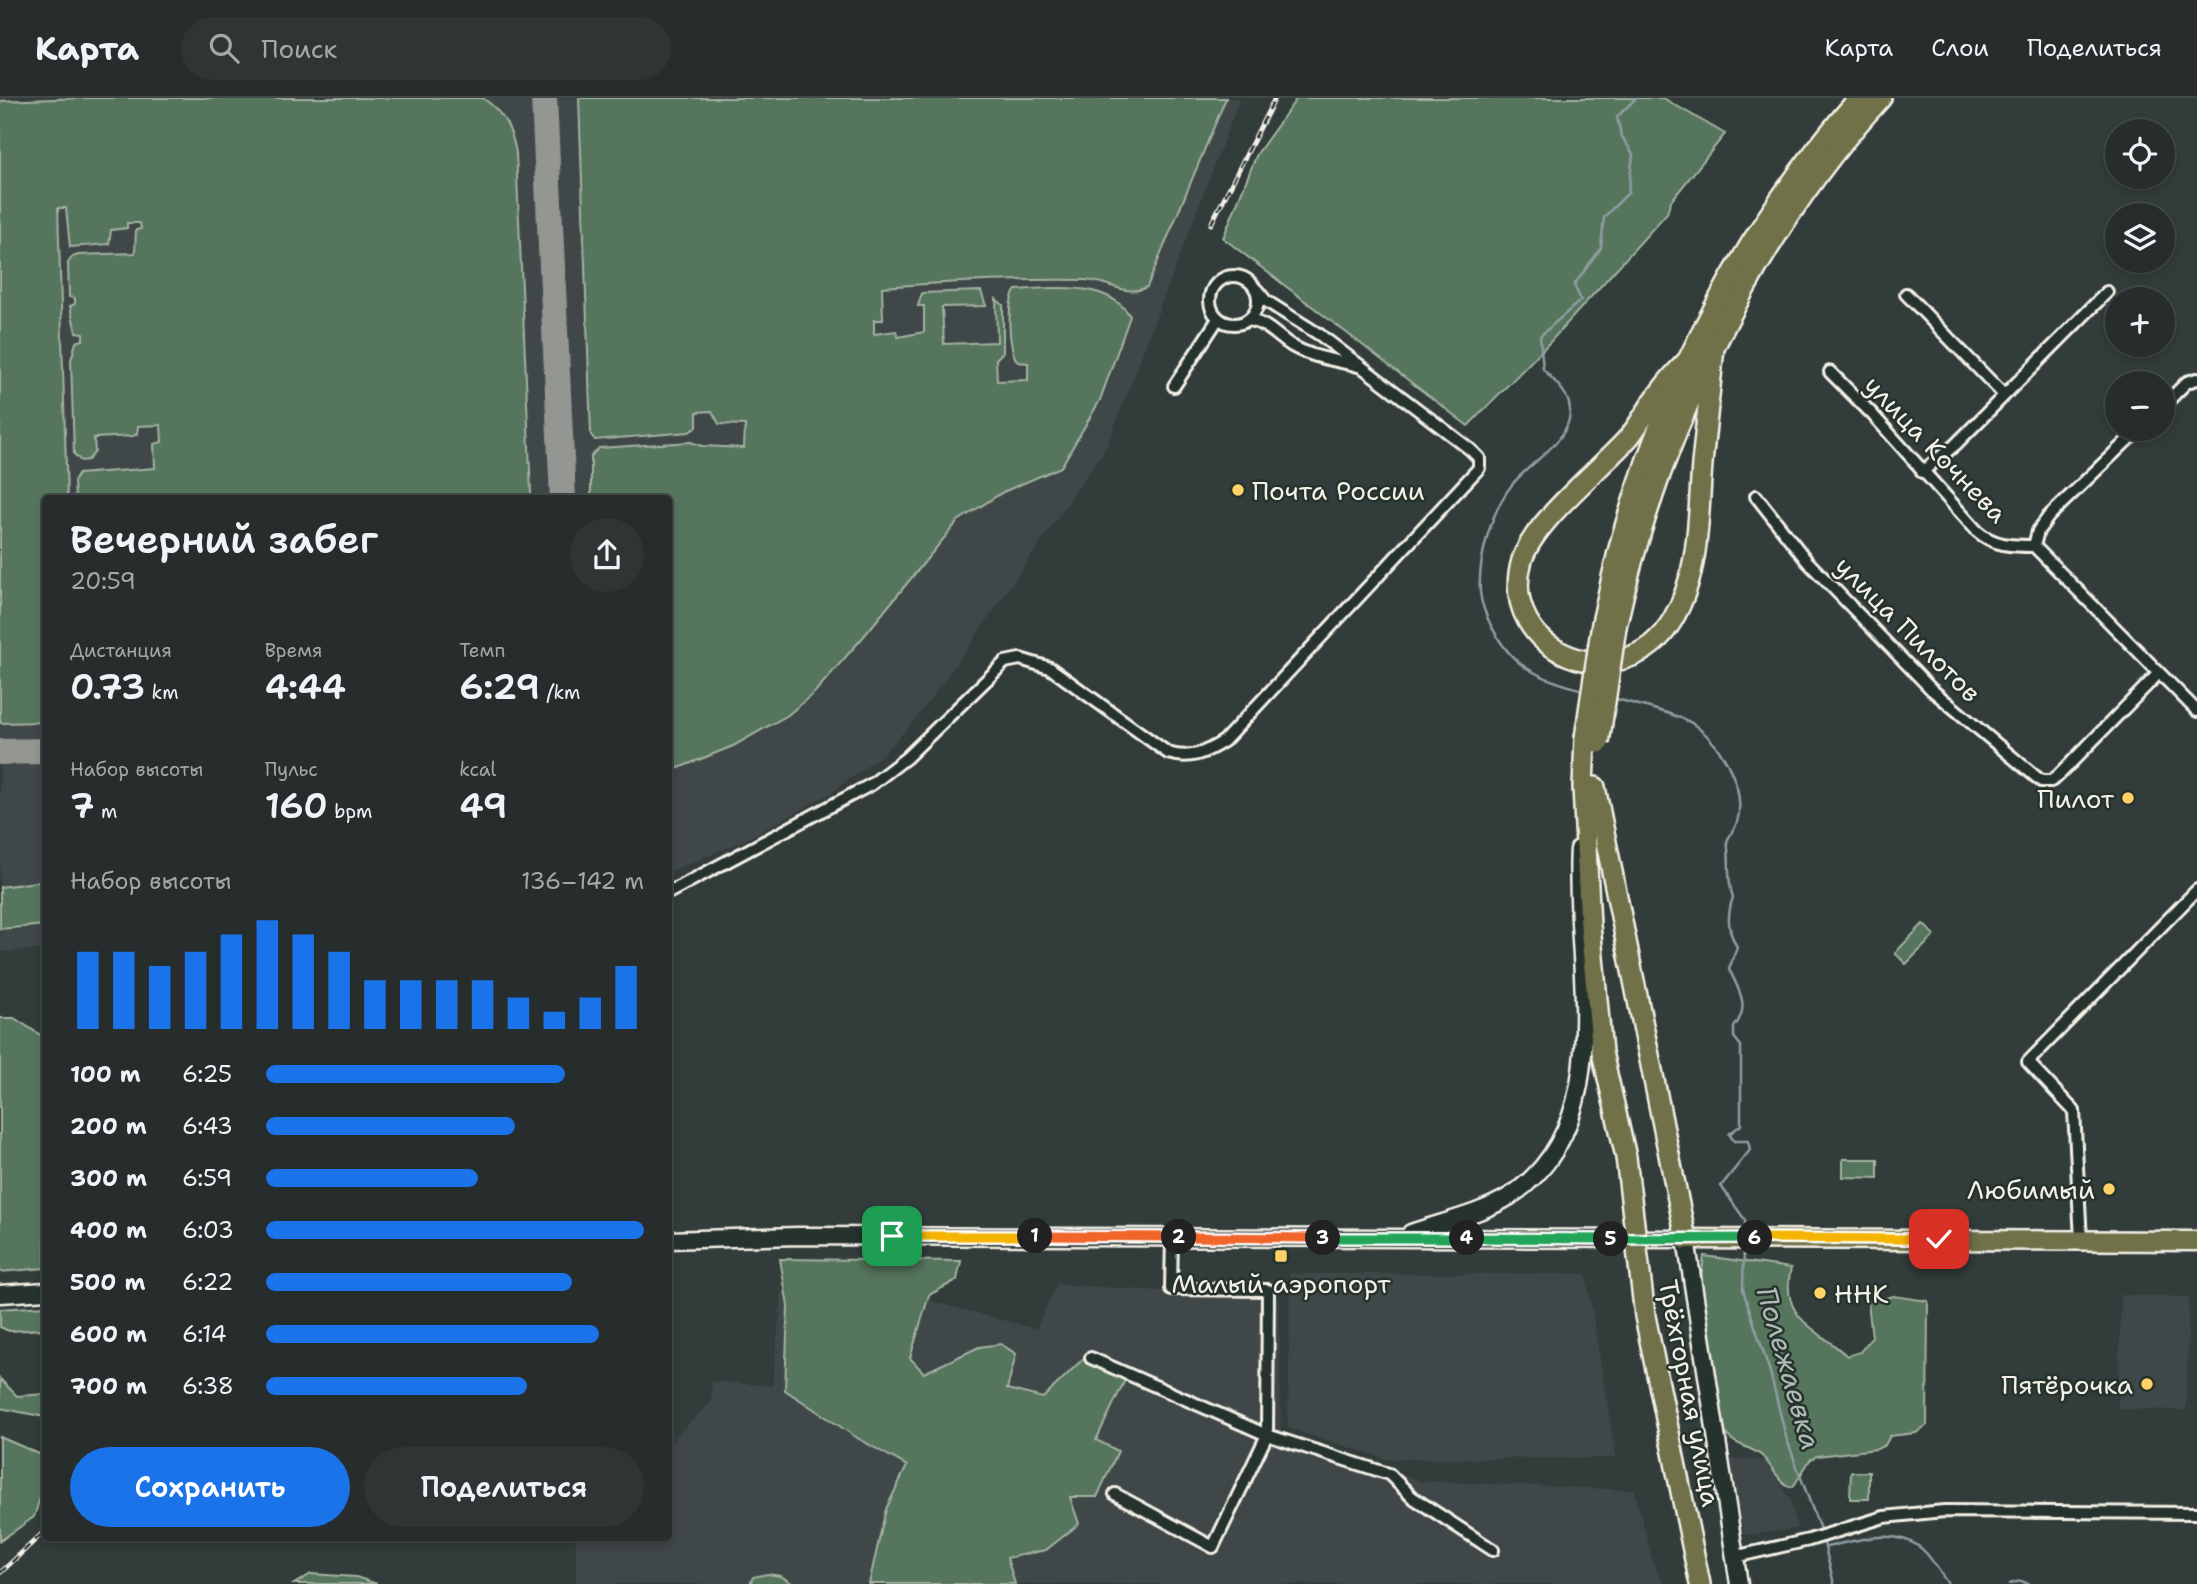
<!DOCTYPE html>
<html lang="ru">
<head>
<meta charset="utf-8">
<style>
  body { margin:0; font-family:"Shantell Sans",sans-serif; background:#2e3534; color:#f1f3f6; height:100vh; display:flex; flex-direction:column; font-size:26px; white-space:nowrap }
  * { box-sizing:border-box; margin:0 }
  p { font-size:23px; color:#a4a8a9 }
  .icon { flex:none; width:38px; height:38px; fill:none; stroke:currentColor; stroke-width:2; stroke-linecap:round; stroke-linejoin:round }
  .map { position:relative; flex:1; overflow:hidden }
  .sheet { position:absolute; left:42px; top:397px; width:630px; height:1046px; display:flex; flex-direction:column; background:#262d2c; border-radius:7px; box-shadow:0 4px 10px #0003,0 0 0 2px #424948 }
  .sheet>* { flex:none }
  .buttons { position:absolute; left:2105px; top:21px; display:grid; gap:14px }
  .buttons a { display:grid; place-items:center; width:70px; height:70px; border-radius:50%; background:#262d2c; box-shadow:0 4px 10px #0003,0 0 0 2px #424948; font-size:35px }
  .pin { position:absolute; display:grid; place-items:center; width:60px; height:60px; color:#fff; margin:-30px; border-radius:14px; box-shadow:0 4px 10px #0006 }
  .km { position:absolute; width:35px; height:35px; margin:-18px; border-radius:50%; background:#222; color:#fff; font-size:19px; line-height:35px; text-align:center }
  .round { display:grid; place-items:center; flex:none; width:74px; height:74px; border-radius:37px; background:#2e3534 }
  .summary { display:flex; align-items:center; justify-content:space-between; height:119px; padding:0 28px }
  h1 { font-size:38px; font-weight:600; line-height:52px }
  .figures { display:grid; grid-template-columns:repeat(3,1fr); gap:10px; height:119px; padding:7px 28px }
  .figures div { display:grid; align-content:center }
  .figures b { font-size:35px; font-weight:600 }
  .figures small { font-size:19px; font-weight:400 }
  .figures p { font-size:19px }
  .chart { height:196px; padding:14px 28px }
  .chart p { display:flex; justify-content:space-between }
  .chart svg { width:100%; height:126px; margin-top:7px; stroke:#1a73e8; stroke-width:6 }
  .primary-button { display:flex; gap:14px; margin-top:auto; padding:14px 28px }
  .primary-button a { flex:1; height:80px; border-radius:42px; background:#1a73e8; color:#fff; font-size:28px; font-weight:600; line-height:80px; text-align:center }
  .primary-button a+a { background:#2e3534; color:#f1f3f6 }
  ul { padding:0 28px; list-style:none; font-size:23px }
  li { display:grid; grid-template-columns:112px 84px 1fr; align-items:center; height:52px }
  li i { height:18px; border-radius:9px; background:#1a73e8 }
  header { display:flex; align-items:center; gap:42px; box-sizing:border-box; height:98px; padding:0 35px; background:#262d2c; border-bottom:2px solid #424948 }
  header strong { font-size:33px }
  nav { display:flex; gap:38px; margin-inline-start:auto; font-size:24px }
  .search { width:490px; height:63px; background:#2e3534; display:flex; align-items:center; gap:18px; box-sizing:border-box; padding:0 24px; border-radius:38px; color:#a4a8a9; font-size:26px }
  .map>svg:first-child { display:block }
  .built { fill:#404749 }
  .green { fill:#55745d; stroke:#a4b2a2; stroke-width:2 }
  .lines { fill:none; stroke-linecap:round; stroke-linejoin:round }
  .stream { stroke:#8f9da1; stroke-width:2.5 }
  .taxiway { stroke:#939691; stroke-width:26 }
  .street-casing { stroke:#f4f1e8; stroke-width:16 }
  .secondary-casing { stroke:#f4f1e8; stroke-width:21 }
  .primary-casing { stroke:#f4f1e8; stroke-width:23 }
  .highway-casing { stroke:#f4f1e8; stroke-width:24 }
  .street { stroke:#26332d; stroke-width:10 }
  .secondary { stroke:#26332d; stroke-width:16 }
  .primary { stroke:#6f704a; stroke-width:18 }
  .highway { stroke:#6f704a; stroke-width:19 }
  .rail-casing { stroke:#f4f1e8; stroke-width:5 }
  .rail { stroke:#26332d; stroke-width:2.5; stroke-dasharray:8; stroke-linecap:butt }
  .highway-bridge-casing { stroke:#f4f1e8; stroke-width:24; stroke-linecap:butt }
  .highway-bridge { stroke:#6f704a; stroke-width:19 }
  .split-1-casing { stroke:#fff; stroke-width:14 }
  .split-2-casing { stroke:#fff; stroke-width:14 }
  .split-3-casing { stroke:#fff; stroke-width:14 }
  .split-4-casing { stroke:#fff; stroke-width:14 }
  .split-5-casing { stroke:#fff; stroke-width:14 }
  .split-6-casing { stroke:#fff; stroke-width:14 }
  .split-7-casing { stroke:#fff; stroke-width:14 }
  .split-8-casing { stroke:#fff; stroke-width:14 }
  .split-1 { stroke:#f5b400; stroke-width:9 }
  .split-2 { stroke:#f0652b; stroke-width:9 }
  .split-3 { stroke:#f0652b; stroke-width:9 }
  .split-4 { stroke:#22a559; stroke-width:9 }
  .split-5 { stroke:#22a559; stroke-width:9 }
  .split-6 { stroke:#22a559; stroke-width:9 }
  .split-7 { stroke:#f5b400; stroke-width:9 }
  .split-8 { stroke:#f5b400; stroke-width:9 }
  .poi-dot { fill:#ffd166; stroke:#26332d; stroke-width:2.5 }
  .labels { text-anchor:middle; dominant-baseline:central; stroke-width:5; stroke-linejoin:round; paint-order:stroke }
  .street-label { font-size:26px; fill:#f4f1e8; stroke:#26332d }
  .poi-label { font-size:26px; fill:#f4f1e8; stroke:#26332d; text-anchor:end }
  .water-label { font-size:28px; font-style:italic; fill:#b1b9b8; stroke:#26332d }
</style>
</head>
<body>
<header>
<strong>Карта</strong>
<div class="search"><svg class="icon" aria-label="search" viewBox="0 0 24 24"><circle cx="10" cy="10" r="6"/><path d="M15 15l6 6"/></svg>Поиск</div>
<nav><a>Карта</a><a>Слои</a><a>Поделиться</a></nav>
</header>
<div class="map">
<svg width="2197" height="1486" viewBox="0 0 2197 1486">
  <rect width="100%" height="100%" fill="#323c3a"/>
  <filter id="ink" filterUnits="userSpaceOnUse"><feTurbulence type="fractalNoise" baseFrequency=".0143" numOctaves="2"/><feDisplacementMap in="SourceGraphic" scale="14" xChannelSelector="R" yChannelSelector="G"/><feConvolveMatrix kernelMatrix="1 2 1 2 8 2 1 2 1" color-interpolation-filters="sRGB"/></filter>
  <g filter="url(#ink)">
    <g class="built">
      <path d="M0 0H1240L1107 348 963 557 914 623 883 656 833 694 741 744 669 774 668 401H46L45 851 0 854Z"/>
      <path d="M1290 1176H1586L1616 1360 1386 1361 1288 1330Z"/>
      <path d="M1057 1186 1279 1201 1281 1332 1420 1383 1634 1392 1655 1471 1665 1486H576V1440H668L669 1345 711 1304 712 1283 772 1288 782 1194 889 1192 1036 1231Z"/>
      <path d="M2121 1197 2189 1199 2186 1312 2118 1311Z"/>
      <path d="M1727 1360 1767 1363 1791 1403 1797 1431 1744 1437Z"/>
    </g>
    <g class="green">
      <path d="M82 0H483C503 14 512 31 516 55L531 395 530 401H75L74 383 78 376 155 370 154 346 162 344 161 327 138 328 137 336 133 338 94 340 95 354 88 362 81 363 74 356 71 262 76 244 83 242V235L76 234 70 208 75 206V200L69 199 68 165 72 159 78 157 135 155 136 132 141 131 140 125H127V130L111 132 109 146 70 149 66 110H58L67 401H46L45 624 0 625V3Z"/>
      <path d="M579 0H1226L1147 189C1125 200 1107 182 1084 182 1018 181 949 184 882 189L883 222H874V236L896 233 898 239 924 234V208H918L922 195 981 193 986 208 942 209 944 246 997 244 996 201 1003 207V254L996 261 997 283 1028 282V265L1018 264C1008 255 1006 201 1016 192 1052 190 1108 182 1130 218L1100 302 1061 369 1003 394 958 423 864 538 815 594 788 617 733 648 669 674 668 401H591V358L599 350 691 344 702 348 744 350 745 327 719 326 712 313 697 314V329L689 334 595 342 591 337Z"/>
      <path d="M1297 0H1663L1725 36 1671 103 1667 115 1550 244 1468 328 1223 140 1257 56Z"/>
      <path d="M45 783V827L0 831V789Z"/>
      <path d="M1923 826 1935 837 1906 866 1895 855Z"/>
      <path d="M0 920H14L45 940V1170L0 1174Z"/>
      <path d="M1843 1061H1878V1080L1843 1079Z"/>
      <path d="M1704 1158 1791 1170C1779 1220 1815 1229 1847 1258L1860 1254 1872 1239 1868 1204 1894 1198 1928 1203 1927 1327 1916 1335 1890 1338 1885 1347 1877 1351 1817 1358 1810 1362 1793 1389C1780 1388 1772 1367 1762 1358 1751 1348 1733 1348 1725 1334L1701 1180Z"/>
      <path d="M780 1161 961 1163 957 1182 929 1197 910 1260 924 1275 979 1249 1001 1246 1016 1256 1007 1291 1043 1300 1085 1259 1126 1280 1096 1342 1118 1353 1097 1399H1070L1079 1426 1046 1452 1007 1460 1015 1486H869L886 1411 907 1368 859 1341 785 1292 788 1208Z"/>
      <path d="M45 1208V1231L9 1233 0 1229V1211Z"/>
      <path d="M0 1281 17 1298 45 1296V1319L0 1310Z"/>
      <path d="M0 1339 46 1359 45 1384 34 1419 0 1443Z"/>
      <path d="M1851 1374H1869V1401H1850Z"/>
      <path d="M311 1476 356 1479 377 1486H294Z"/>
      <path d="M767 1476 781 1478 793 1486H750L753 1479Z"/>
    </g>
    <g class="lines">
      <g class="stream">
        <path d="M1586 593C1562 586 1532 578 1514 560 1499 546 1482 515 1480 494 1478 461 1491 414 1511 388 1528 365 1568 346 1570 315 1571 296 1554 283 1543 271L1540 238 1581 202 1574 187 1601 150 1604 119 1628 95 1633 56 1621 37 1617 19 1636 0"/>
        <path d="M1613 600C1633 606 1681 616 1696 628 1722 648 1747 691 1737 724 1735 731 1729 737 1727 744 1731 762 1726 782 1733 799 1727 817 1727 832 1737 849L1729 871C1739 892 1751 909 1734 929V939L1741 948V1027L1729 1036 1734 1043H1748L1750 1052 1721 1088 1745 1122V1136"/>
        <path d="M1744 1149 1743 1192 1770 1274 1786 1339 1821 1434"/>
        <path d="M1823 1441 1834 1486"/>
        <path d="M1827 1449C1857 1442 1901 1427 1926 1455 1934 1464 1941 1476 1948 1486"/>
        <path d="M2009 1486 2021 1483 2029 1486"/>
      </g>
      <g class="taxiway">
        <path d="M544 0 563 401"/>
        <path d="M0 654 46 653"/>
      </g>
      <defs>
        <g id="street">
          <circle cx="1234" cy="202" r="24"/>
          <path d="M1906 196 2004 297"/>
          <path d="M1249 222C1269 226 1276 238 1292 248 1313 260 1335 262 1358 268"/>
          <path d="M1830 274 1872 316 1977 433C1994 448 2012 448 2034 448L2197 613"/>
          <path d="M1174 288 1218 221"/>
          <path d="M2163 308 2187 284 2197 281"/>
          <path d="M1922 374 1955 347 2107 194"/>
          <path d="M1756 398 1807 463 1932 592 2041 683H2051L2058 678 2159 575"/>
          <path d="M2034 448 2038 433 2049 418 2139 331"/>
          <path d="M668 795 872 686 906 660 1005 564 1020 561 1050 570 1168 655C1190 662 1205 655 1224 643L1479 370V360L1471 352 1320 237 1266 203 1257 192"/>
          <path d="M1172 1138 1171 1191 1268 1192 1267 1337 1389 1376 1412 1399 1493 1452"/>
          <path d="M2081 1142 2074 1013 2028 964 2197 792"/>
          <path d="M1091 1260 1267 1337 1213 1449 1115 1396"/>
          <path d="M1734 1459 1809 1442 1884 1419 1944 1413 2197 1415"/>
        </g>
        <g id="secondary">
          <path d="M1411 1135C1443 1124 1481 1116 1510 1098 1622 1025 1572 862 1579 751"/>
          <path d="M668 1142 798 1138 1686 1141 1739 1486"/>
          <path d="M0 1196 46 1193"/>
        </g>
        <path id="primary" d="M1686 1141 2197 1143"/>
        <g id="highway">
          <path d="M1688 262C1678 272 1668 283 1660 294 1649 308 1641 324 1630 338 1601 371 1534 423 1522 462 1495 554 1624 606 1673 521 1700 475 1698 418 1702 366 1706 327 1710 288 1714 250"/>
          <path d="M1602 525C1609 494 1615 462 1624 432 1670 274 1750 123 1859 0"/>
          <path d="M1616 529C1656 345 1752 139 1881 0"/>
          <path d="M1585 640 1583 689 1590 827 1602 954 1626 1059"/>
          <path d="M1595 689 1686 1141"/>
          <path d="M1645 1218 1700 1486"/>
        </g>
      </defs>
      <use href="#street" class="street-casing"/>
      <use href="#secondary" class="secondary-casing"/>
      <use href="#primary" class="primary-casing"/>
      <use href="#highway" class="highway-casing"/>
      <use href="#street" class="street"/>
      <use href="#secondary" class="secondary"/>
      <use href="#primary" class="primary"/>
      <use href="#highway" class="highway"/>
      <defs>
        <g id="rail">
          <path d="M1211 126 1275 0"/>
          <path d="M0 1475 46 1432"/>
        </g>
      </defs>
      <use href="#rail" class="rail-casing"/>
      <use href="#rail" class="rail"/>
      <defs>
        <g id="highway-bridge">
          <path d="M1585 640 1602 525"/>
          <path d="M1599 645 1616 529"/>
          <path d="M1626 1059 1645 1218"/>
        </g>
      </defs>
      <use href="#highway-bridge" class="highway-bridge-casing"/>
      <use href="#highway-bridge" class="highway-bridge"/>
    </g>
  </g>
  <g class="lines" filter="url(#ink)">
    <defs>
      <path id="split-1" d="M892 1138H1035"/>
      <path id="split-2" d="M1035 1138 1179 1139"/>
      <path id="split-3" d="M1179 1139 1323 1140"/>
      <path id="split-4" d="M1323 1140H1467"/>
      <path id="split-5" d="M1467 1140 1611 1141"/>
      <path id="split-6" d="M1611 1141 1755 1140"/>
      <path id="split-7" d="M1755 1140 1899 1141"/>
      <path id="split-8" d="M1899 1141H1939"/>
    </defs>
    <use href="#split-1" class="split-1-casing"/>
    <use href="#split-2" class="split-2-casing"/>
    <use href="#split-3" class="split-3-casing"/>
    <use href="#split-4" class="split-4-casing"/>
    <use href="#split-5" class="split-5-casing"/>
    <use href="#split-6" class="split-6-casing"/>
    <use href="#split-7" class="split-7-casing"/>
    <use href="#split-8" class="split-8-casing"/>
    <use href="#split-1" class="split-1"/>
    <use href="#split-2" class="split-2"/>
    <use href="#split-3" class="split-3"/>
    <use href="#split-4" class="split-4"/>
    <use href="#split-5" class="split-5"/>
    <use href="#split-6" class="split-6"/>
    <use href="#split-7" class="split-7"/>
    <use href="#split-8" class="split-8"/>
  </g>
  <g class="poi-dot">
    <circle cx="1238" cy="392" r="7"/>
    <circle cx="2128" cy="700" r="7"/>
    <circle cx="2109" cy="1091" r="7"/>
    <rect x="1274" y="1151" width="14" height="14" rx="3.5"/>
    <circle cx="1820" cy="1195" r="7"/>
    <circle cx="2147" cy="1286" r="7"/>
  </g>
  <g class="labels">
    <g class="street-label">
      <text transform="translate(1936 351) rotate(46)">улица Кочнева</text>
      <text transform="translate(1908 531) rotate(45)">улица Пилотов</text>
      <text transform="translate(1690 1295) rotate(79)">Трёхгорная улица</text>
    </g>
    <g class="poi-label">
      <text x="1252" y="392" text-anchor="start">Почта России</text>
      <text x="2114" y="700">Пилот</text>
      <text x="2095" y="1091">Любимый</text>
      <text x="1281" y="1185" text-anchor="middle">Малый аэропорт</text>
      <text x="1834" y="1195" text-anchor="start">ННК</text>
      <text x="2133" y="1286">Пятёрочка</text>
    </g>
    <g class="water-label">
      <text transform="translate(1789 1270) rotate(74)">Полежаевка</text>
    </g>
  </g>
</svg>
<div class="buttons">
<a><svg class="icon" aria-label="locate" viewBox="0 0 24 24"><circle cx="12" cy="12" r="6"/><path d="M12 2v4M12 18v4M2 12h4M18 12h4"/></svg></a>
<a><svg class="icon" aria-label="layers" viewBox="0 0 24 24"><path d="M12 4l9 5-9 5-9-5zM3 14l9 5 9-5"/></svg></a>
<a>+</a>
<a>−</a>
</div>
<div class="pin" style="left:892px;top:1138px;background:#1e9e55"><svg class="icon" aria-label="arrive" viewBox="0 0 24 24"><path d="M6 21V4h12l-3 4 3 4H6"/></svg></div>
<div class="pin" style="left:1939px;top:1141px;background:#d93025"><svg class="icon" aria-label="check" viewBox="0 0 24 24"><path d="M5 12l5 5 9-10"/></svg></div>
<b class="km" style="left:1035px;top:1138px">1</b>
<b class="km" style="left:1179px;top:1139px">2</b>
<b class="km" style="left:1323px;top:1140px">3</b>
<b class="km" style="left:1467px;top:1140px">4</b>
<b class="km" style="left:1611px;top:1141px">5</b>
<b class="km" style="left:1755px;top:1140px">6</b>
<section class="sheet">
<div class="summary"><div><h1>Вечерний забег</h1><p>20:59</p></div><a class="round"><svg class="icon" aria-label="share" viewBox="0 0 24 24"><path d="M12 15V3M7 8l5-5 5 5M5 13v7h14v-7"/></svg></a></div>
<div class="figures">
<div><p>Дистанция</p><b>0.73<small> km</small></b></div>
<div><p>Время</p><b>4:44</b></div>
<div><p>Темп</p><b>6:29<small> /km</small></b></div>
</div>
<div class="figures">
<div><p>Набор высоты</p><b>7<small> m</small></b></div>
<div><p>Пульс</p><b>160<small> bpm</small></b></div>
<div><p>kcal</p><b>49</b></div>
</div>
<div class="chart"><p><span>Набор высоты</span>136–142 m</p>
<svg viewBox="0 0 160 44" preserveAspectRatio="none"><path d="M5 44V17M15 44V17M25 44V22M35 44V17M45 44V11M55 44V6M65 44V11M75 44V17M85 44V27M95 44V27M105 44V27M115 44V27M125 44V33M135 44V38M145 44V33M155 44V22"/></svg>
</div>
<ul>
<li><b>100 m</b>6:25<i style="width:79%"></i></li>
<li><b>200 m</b>6:43<i style="width:66%"></i></li>
<li><b>300 m</b>6:59<i style="width:56%"></i></li>
<li><b>400 m</b>6:03<i style="width:100%"></i></li>
<li><b>500 m</b>6:22<i style="width:81%"></i></li>
<li><b>600 m</b>6:14<i style="width:88%"></i></li>
<li><b>700 m</b>6:38<i style="width:69%"></i></li>
</ul>
<div class="primary-button"><a>Сохранить</a><a>Поделиться</a></div>
</section>
</div>
</body>
</html>
